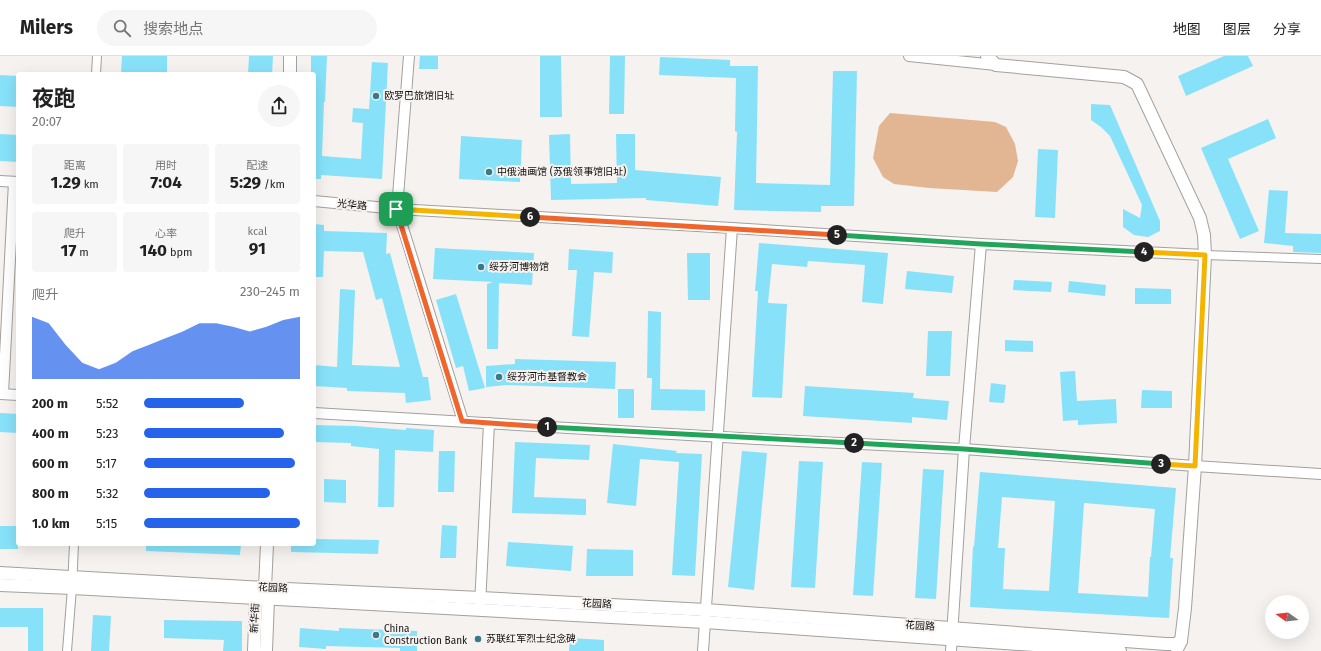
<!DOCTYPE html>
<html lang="zh">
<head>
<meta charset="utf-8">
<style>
  body { margin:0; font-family:"Fira Sans","Noto Sans SC",sans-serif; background:#f6f6f6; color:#222; height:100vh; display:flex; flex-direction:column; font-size:15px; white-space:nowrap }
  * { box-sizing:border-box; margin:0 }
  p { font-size:13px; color:#767676 }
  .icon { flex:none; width:22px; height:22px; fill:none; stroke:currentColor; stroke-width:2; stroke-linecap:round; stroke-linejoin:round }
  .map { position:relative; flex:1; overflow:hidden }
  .panel { position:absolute; left:16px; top:16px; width:300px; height:474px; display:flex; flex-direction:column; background:#fff; border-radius:4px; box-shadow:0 4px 16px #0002 }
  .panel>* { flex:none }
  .needle { width:26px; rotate:284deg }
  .fabs { position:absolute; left:1265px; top:539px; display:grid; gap:8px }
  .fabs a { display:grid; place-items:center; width:44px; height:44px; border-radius:50%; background:#fff; box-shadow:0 4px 16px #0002; font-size:20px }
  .pin { position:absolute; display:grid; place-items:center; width:34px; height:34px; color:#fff; margin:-17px; border-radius:8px; box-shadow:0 2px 6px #0006 }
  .km { position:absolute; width:20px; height:20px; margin:-10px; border-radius:50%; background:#222; color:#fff; font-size:11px; line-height:20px; text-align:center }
  .round { display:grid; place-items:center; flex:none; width:42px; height:42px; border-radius:21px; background:#f6f6f6 }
  .headline { display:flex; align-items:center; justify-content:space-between; height:68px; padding:0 16px }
  h1 { font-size:22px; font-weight:700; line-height:30px }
  .figures { display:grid; grid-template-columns:repeat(3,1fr); gap:6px; height:68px; padding:4px 16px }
  .figures div { display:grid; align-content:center; border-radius:4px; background:#f6f6f6; text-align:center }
  .figures b { font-size:17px; font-weight:700 }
  .figures small { font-size:11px; font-weight:400 }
  .figures p { font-size:11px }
  .chart { height:112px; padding:8px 16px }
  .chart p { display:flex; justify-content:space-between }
  .chart svg { width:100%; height:72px; margin-top:4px; fill:#2563eb; opacity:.7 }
  ul { padding:0 16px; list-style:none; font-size:13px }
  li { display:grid; grid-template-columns:64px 48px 1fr; align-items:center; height:30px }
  li i { height:10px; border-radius:5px; background:#2563eb }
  header { display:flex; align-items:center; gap:24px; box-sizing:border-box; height:56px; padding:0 20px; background:#fff; border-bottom:1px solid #e0e0e0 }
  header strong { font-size:19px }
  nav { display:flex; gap:22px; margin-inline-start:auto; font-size:14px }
  .search { width:280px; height:36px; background:#f6f6f6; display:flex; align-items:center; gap:10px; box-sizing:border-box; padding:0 14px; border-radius:22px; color:#767676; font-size:15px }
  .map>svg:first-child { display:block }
  .pitch { fill:#e2b593 }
  .building { fill:#87e2f9; fill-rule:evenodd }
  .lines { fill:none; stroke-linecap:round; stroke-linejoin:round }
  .minor-casing { stroke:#a3a09d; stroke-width:10 }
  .tertiary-casing { stroke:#a3a09d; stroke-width:12 }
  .secondary-casing { stroke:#a3a09d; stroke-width:14 }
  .minor { stroke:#fff; stroke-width:8 }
  .tertiary { stroke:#fff; stroke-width:10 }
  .secondary { stroke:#fff; stroke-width:12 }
  .split-1-casing { stroke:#fff; stroke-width:8 }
  .split-2-casing { stroke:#fff; stroke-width:8 }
  .split-3-casing { stroke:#fff; stroke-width:8 }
  .split-4-casing { stroke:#fff; stroke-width:8 }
  .split-5-casing { stroke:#fff; stroke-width:8 }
  .split-6-casing { stroke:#fff; stroke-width:8 }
  .split-7-casing { stroke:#fff; stroke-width:8 }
  .split-1 { stroke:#f0652b; stroke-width:5 }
  .split-2 { stroke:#22a559; stroke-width:5 }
  .split-3 { stroke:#22a559; stroke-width:5 }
  .split-4 { stroke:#f5b400; stroke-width:5 }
  .split-5 { stroke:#22a559; stroke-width:5 }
  .split-6 { stroke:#f0652b; stroke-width:5 }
  .split-7 { stroke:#f5b400; stroke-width:5 }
  .poi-dot { fill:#377a8a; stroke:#f6f2ef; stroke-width:1.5 }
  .labels { text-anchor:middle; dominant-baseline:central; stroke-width:4; stroke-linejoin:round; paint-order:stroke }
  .poi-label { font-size:10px; fill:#100e0d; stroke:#f6f2ef; text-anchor:start }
  .street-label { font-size:10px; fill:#100e0d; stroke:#f6f2ef }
</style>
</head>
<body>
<header>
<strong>Milers</strong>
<div class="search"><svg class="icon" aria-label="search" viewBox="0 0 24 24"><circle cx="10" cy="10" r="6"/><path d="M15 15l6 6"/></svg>搜索地点</div>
<nav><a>地图</a><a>图层</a><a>分享</a></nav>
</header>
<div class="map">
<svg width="1321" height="595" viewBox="0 0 1321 595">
  <rect width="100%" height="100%" fill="#f6f2ef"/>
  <path class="pitch" d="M890 57 995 66 1006 71 1015 88 1018 105 1013 121 997 136 929 132 894 128 883 121 873 102 879 70Z"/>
  <g class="building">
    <path d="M122 0H167V18H121Z"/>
    <path d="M249 0H273L272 18H248Z"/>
    <path d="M311 0H327L325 46H324L322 100 361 103 363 67 352 66 353 52 369 53 372 6 388 7 382 123 321 119V123H314V18H311Z"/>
    <path d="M420 0H438V13H419Z"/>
    <path d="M540 0H561L562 61H540Z"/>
    <path d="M610 0H625L624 58H609Z"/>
    <path d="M1224 0H1248L1253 10 1186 40 1178 20Z"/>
    <path d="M660 1 730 4V10H758L756 127 830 129 833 15H857L854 150H821V156L734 154 737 76 735 75 736 22 659 19Z"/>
    <path d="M0 19 18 20V51L0 50Z"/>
    <path d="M1091 48 1110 49 1160 165V175L1148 181 1134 179 1123 171V153L1140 162 1142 149 1110 80 1101 71 1091 64Z"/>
    <path d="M1268 63 1276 82 1228 103 1259 175 1240 183 1201 92Z"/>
    <path d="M0 78 18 79V106L0 105Z"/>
    <path d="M570 78 571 128 617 127 616 78H635V114L721 121 718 150 646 144V142L551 144 549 79Z"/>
    <path d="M461 80 522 84 520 126 459 123Z"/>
    <path d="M1038 93 1058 94 1055 162 1035 161Z"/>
    <path d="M1269 134 1288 135 1285 177 1321 178V197L1293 196V190L1264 187Z"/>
    <path d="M314 168 324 169V175L387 177 386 198 390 197 423 321H428L431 344 406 347 405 337 347 335V332L314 330V309L337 311 340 233 355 234 352 309 400 311 382 242 376 244 363 196 324 195 323 221H314Z"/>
    <path d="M759 187 888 197 883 248 862 246 865 209 808 205 807 211 772 208 768 247 787 248 782 342 752 341 758 235H755Z"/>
    <path d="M435 192 534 197 532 229 499 227 498 293H487V228L493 226 433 223Z"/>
    <path d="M569 193 613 196 612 217 594 216 589 281 572 280 577 214H568Z"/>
    <path d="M687 197H710V244H688Z"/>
    <path d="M907 215 954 220 952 237 905 233Z"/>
    <path d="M1014 224 1052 226 1051 236 1013 234Z"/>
    <path d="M1069 225 1106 229 1105 240 1068 236Z"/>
    <path d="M1135 232 1171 233V248H1135Z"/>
    <path d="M456 238 485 332 469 335 463 310 456 312 436 244Z"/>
    <path d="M648 255 661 256 660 333 705 334V355L651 354 652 322H647Z"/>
    <path d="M928 275H952L950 320H926Z"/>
    <path d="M1005 284 1033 285V296L1005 295Z"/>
    <path d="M515 303 616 306 615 333 507 329 486 331V310L515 308Z"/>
    <path d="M1075 315 1077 345 1116 343 1117 367 1078 369V364L1063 365 1060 316Z"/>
    <path d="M991 327 1006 329 1004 347 989 346Z"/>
    <path d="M805 330 914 337 913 342 949 345 947 364 912 361V367L803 360Z"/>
    <rect x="618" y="333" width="16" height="29"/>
    <path d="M1142 334 1172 335V352H1141Z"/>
    <path d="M0 357 18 358V377L0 376Z"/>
    <path d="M314 369 356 370 406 374V372L434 374 433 396 395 394 394 451H378L379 393 351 390V387L314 386Z"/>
    <path d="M515 386 590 389 589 404 536 402 534 441 586 443V459L512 457Z"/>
    <path d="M613 388 677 395 676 397 702 398 695 520 672 519 679 406 640 403 636 450 607 447Z"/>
    <path d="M439 395H455L454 436H438Z"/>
    <path d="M742 395 767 397 754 534 728 531Z"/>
    <path d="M799 405 823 406 815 532 791 531Z"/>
    <path d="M862 406 882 407 873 540 853 539Z"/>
    <path d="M923 413 944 414 936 543 915 542Z"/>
    <path d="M980 416 1176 432 1170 502H1173L1169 562 970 551 973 490 974 491ZM1002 441 1055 445 1049 535 1003 533 1005 492H998ZM1084 447 1155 453 1151 501H1150L1148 541 1078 537Z"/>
    <path d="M324 423 346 424V447L324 446Z"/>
    <path d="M442 469 457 470 456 502H440Z"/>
    <rect x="0" y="470" width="18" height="23"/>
    <path d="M314 483 379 484 378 498 291 496V488H314Z"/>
    <path d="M508 486 573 490 571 515 506 510Z"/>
    <path d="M146 488H241L240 499 146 495Z"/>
    <path d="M587 493 633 494V520H586Z"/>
    <path d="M0 552H43V595H28V571H0Z"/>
    <path d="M93 559 111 560 109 595H91Z"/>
    <path d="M164 564 242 565V595H223L224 584 164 582Z"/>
    <path d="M300 572 339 575V572L417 575V595H400V592L326 590V593L299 591Z"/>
    <path d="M570 582 604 584V595H569Z"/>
  </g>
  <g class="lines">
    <defs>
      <g id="minor">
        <path d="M96 18 97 0"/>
        <path d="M1205 199 1321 203"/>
        <path d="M67 595 72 532 74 488"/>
      </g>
      <g id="tertiary">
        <path d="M409 0 397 153 463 365"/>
        <path d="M909 0 996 9"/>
        <path d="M0 125 18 126"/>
        <path d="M314 145 397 153 732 172 981 188 1205 199"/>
        <path d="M0 338 18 339"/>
        <path d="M3 338 14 126"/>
        <path d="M314 357 757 383 964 393 1195 410 1321 418"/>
        <path d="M480 550 489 367"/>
        <path d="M703 595 732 172"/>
        <path d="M951 595 964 393 981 188"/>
      </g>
      <g id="secondary">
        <path d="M987 0 996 9 1124 21 1137 28 1200 162 1204 179 1205 199 1195 410 1185 552 1181 585 1177 593"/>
        <path d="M290 18V0"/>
        <path d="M0 517 265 532 481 542 706 554 1166 588H1175L1181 585"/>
        <path d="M0 529 72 532 705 566 1120 595"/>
        <path d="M254 595 256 542 261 536"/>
        <path d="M266 595 268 543 265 532 267 488"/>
      </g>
    </defs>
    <use href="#minor" class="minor-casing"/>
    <use href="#tertiary" class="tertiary-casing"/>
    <use href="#secondary" class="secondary-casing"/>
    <use href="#minor" class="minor"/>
    <use href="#tertiary" class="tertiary"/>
    <use href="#secondary" class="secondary"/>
  </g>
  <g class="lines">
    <defs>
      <path id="split-1" d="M396 153 462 365 547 371"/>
      <path id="split-2" d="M547 371 854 387"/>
      <path id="split-3" d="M854 387 964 393 1161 408"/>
      <path id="split-4" d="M1144 196 1205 199 1195 410 1161 408"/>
      <path id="split-5" d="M837 179 981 188 1144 196"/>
      <path id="split-6" d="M530 161 837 179"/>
      <path id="split-7" d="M396 153 530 161"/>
    </defs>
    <use href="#split-1" class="split-1-casing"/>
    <use href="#split-2" class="split-2-casing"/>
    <use href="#split-3" class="split-3-casing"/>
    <use href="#split-4" class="split-4-casing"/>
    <use href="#split-5" class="split-5-casing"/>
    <use href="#split-6" class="split-6-casing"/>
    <use href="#split-7" class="split-7-casing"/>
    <use href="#split-1" class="split-1"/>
    <use href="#split-2" class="split-2"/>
    <use href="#split-3" class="split-3"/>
    <use href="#split-4" class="split-4"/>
    <use href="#split-5" class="split-5"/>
    <use href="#split-6" class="split-6"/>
    <use href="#split-7" class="split-7"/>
  </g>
  <g class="poi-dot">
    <circle cx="376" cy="40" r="4"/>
    <circle cx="489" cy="116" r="4"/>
    <circle cx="481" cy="211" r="4"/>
    <circle cx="499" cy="321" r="4"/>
    <circle cx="376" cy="579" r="4"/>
    <circle cx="478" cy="583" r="4"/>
  </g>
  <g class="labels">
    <g class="poi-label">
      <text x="384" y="40">欧罗巴旅馆旧址</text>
      <text x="497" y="116">中俄油画馆 (苏俄领事馆旧址)</text>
      <text x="489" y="211">绥芬河博物馆</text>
      <text x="507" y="321">绥芬河市基督教会</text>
      <text x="384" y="573">China<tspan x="384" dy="12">Construction Bank</tspan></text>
      <text x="486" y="583">苏联红军烈士纪念碑</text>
    </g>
    <g class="street-label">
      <text transform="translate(352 149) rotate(6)">光华路</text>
      <text transform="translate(273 532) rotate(3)">花园路</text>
      <text transform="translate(597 548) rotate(3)">花园路</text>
      <text transform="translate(255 562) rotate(-87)">新华街</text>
      <text transform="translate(920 570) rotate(4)">花园路</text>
    </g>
  </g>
</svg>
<div class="fabs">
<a><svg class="needle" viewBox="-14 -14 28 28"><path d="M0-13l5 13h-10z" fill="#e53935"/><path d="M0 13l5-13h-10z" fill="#767676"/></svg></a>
</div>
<div class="pin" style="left:396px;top:153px;background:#1e9e55"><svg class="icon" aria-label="arrive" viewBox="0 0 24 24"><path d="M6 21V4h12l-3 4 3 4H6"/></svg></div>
<b class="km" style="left:547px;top:371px">1</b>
<b class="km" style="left:854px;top:387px">2</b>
<b class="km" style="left:1161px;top:408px">3</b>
<b class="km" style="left:1144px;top:196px">4</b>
<b class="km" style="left:837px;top:179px">5</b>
<b class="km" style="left:530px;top:161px">6</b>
<section class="panel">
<div class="headline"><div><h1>夜跑</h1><p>20:07</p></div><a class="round"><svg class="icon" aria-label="share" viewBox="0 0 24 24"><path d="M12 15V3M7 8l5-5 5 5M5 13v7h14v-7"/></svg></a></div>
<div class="figures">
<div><p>距离</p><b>1.29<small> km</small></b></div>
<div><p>用时</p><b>7:04</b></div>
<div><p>配速</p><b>5:29<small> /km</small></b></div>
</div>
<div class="figures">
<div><p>爬升</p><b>17<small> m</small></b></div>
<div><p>心率</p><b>140<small> bpm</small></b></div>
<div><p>kcal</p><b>91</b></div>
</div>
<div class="chart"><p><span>爬升</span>230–245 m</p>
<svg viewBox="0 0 160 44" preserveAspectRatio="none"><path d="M0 44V6L10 10L20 23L30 34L40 38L50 34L60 27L70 23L80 19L90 15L100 10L110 10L120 12L130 15L140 12L150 8L160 6V44z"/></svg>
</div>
<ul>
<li><b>200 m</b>5:52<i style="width:64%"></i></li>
<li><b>400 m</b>5:23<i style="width:90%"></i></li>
<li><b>600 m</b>5:17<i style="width:97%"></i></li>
<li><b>800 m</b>5:32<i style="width:81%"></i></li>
<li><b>1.0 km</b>5:15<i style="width:100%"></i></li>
</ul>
</section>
</div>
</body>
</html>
